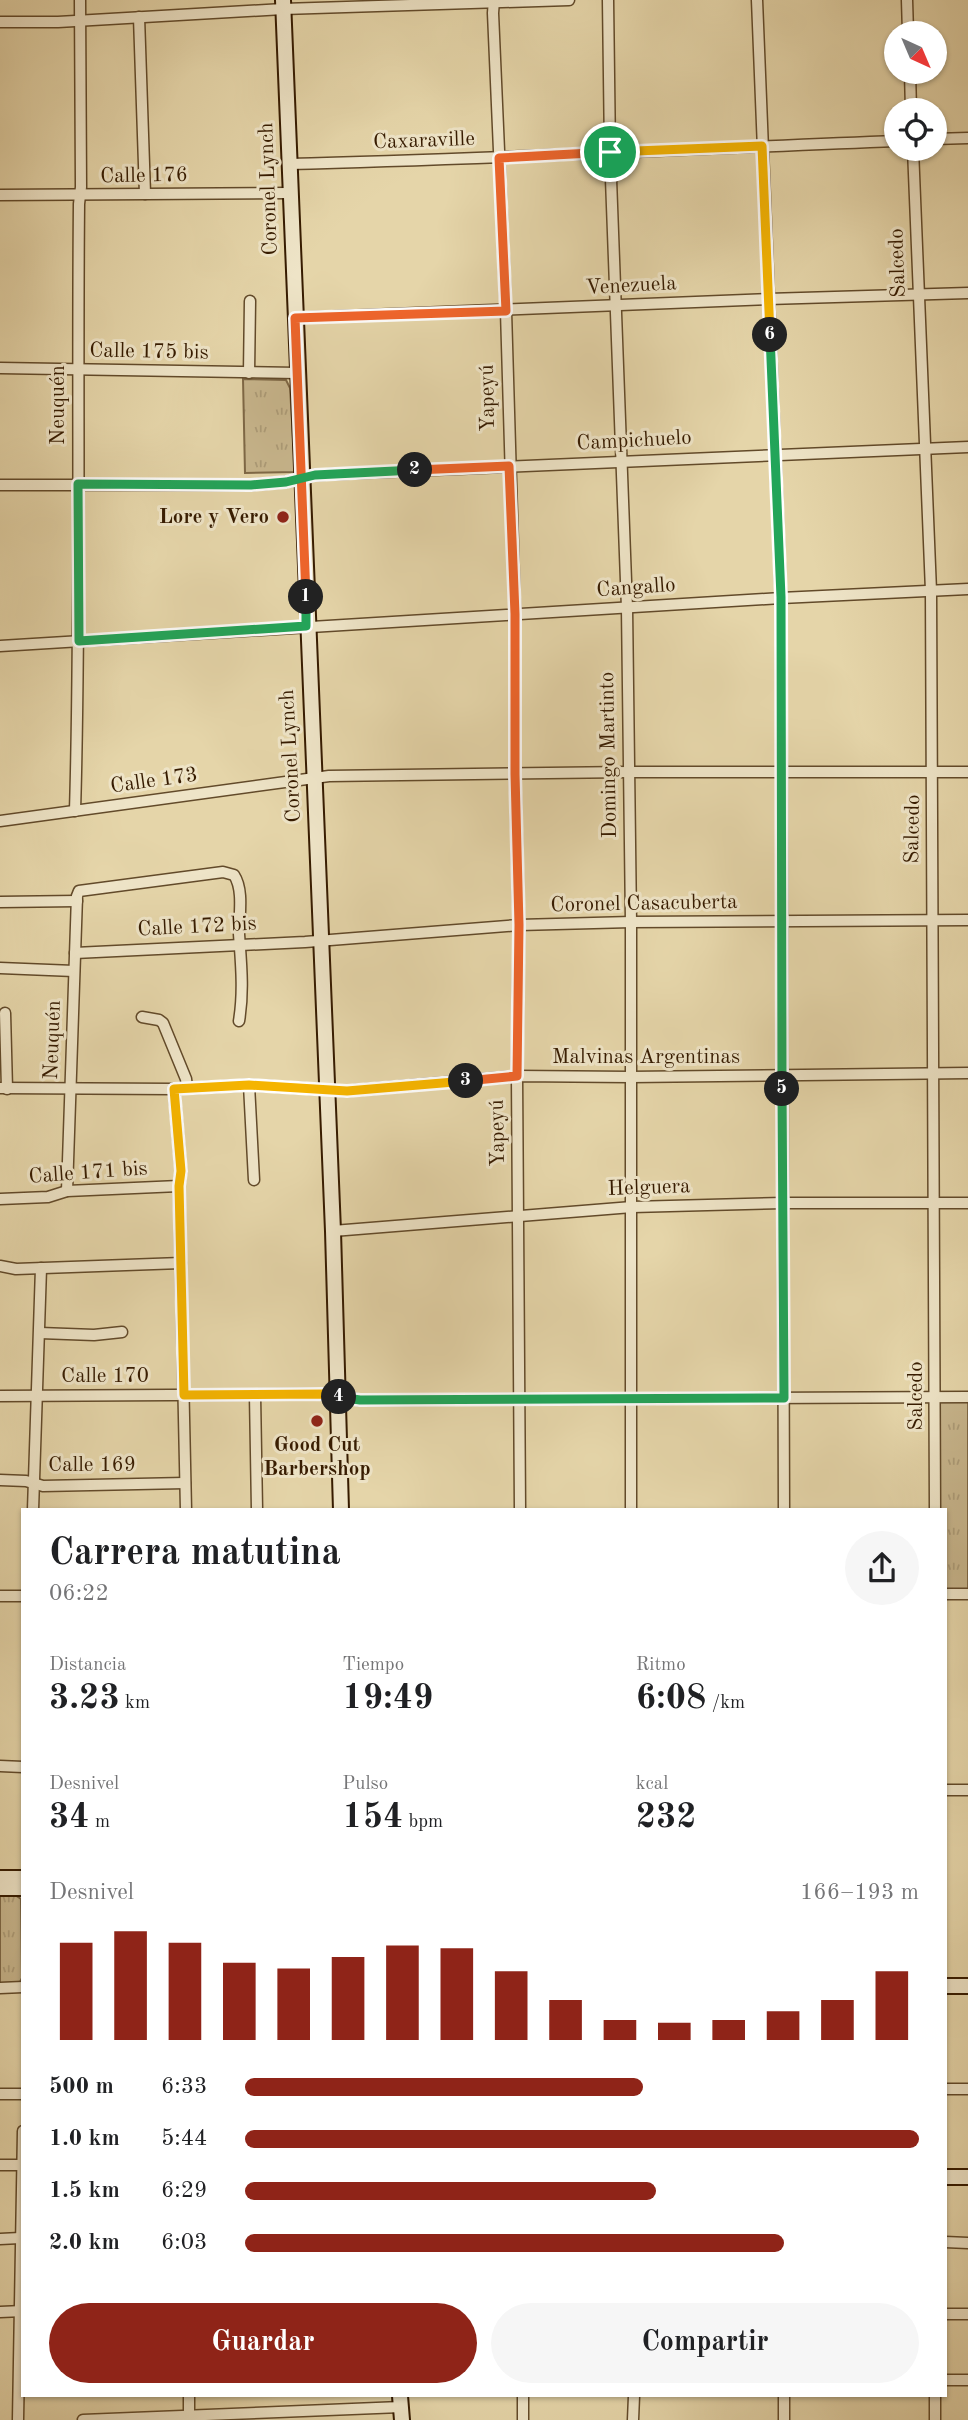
<!DOCTYPE html>
<html lang="es">
<head>
<meta charset="utf-8">
<style>
  body { margin:0; font-family:"Old Standard TT",serif; background:#f6f6f6; color:#202124; height:100vh; display:flex; flex-direction:column; font-size:26px; white-space:nowrap }
  * { box-sizing:border-box; margin:0 }
  p { font-size:23px; color:#757577 }
  .icon { flex:none; width:38px; height:38px; fill:none; stroke:currentColor; stroke-width:2; stroke-linecap:round; stroke-linejoin:round }
  .map { position:relative; flex:1; overflow:hidden }
  .side { position:absolute; left:21px; top:1508px; width:926px; height:889px; display:flex; flex-direction:column; background:#fff; border-radius:0px; box-shadow:0 2px 5px #0004 }
  .side>* { flex:none }
  .needle { width:46px; rotate:136deg }
  .tools { position:absolute; left:884px; top:21px; display:grid; gap:14px }
  .tools a { display:grid; place-items:center; width:63px; height:63px; border-radius:50%; background:#fff; box-shadow:0 2px 5px #0004; font-size:35px }
  .pin { position:absolute; display:grid; place-items:center; width:60px; height:60px; color:#fff; margin:-30px; border:4px solid #fff; border-radius:50%; box-shadow:0 2px 7px #0007 }
  .km { position:absolute; width:35px; height:35px; margin:-18px; border-radius:50%; background:#222; color:#fff; font-size:19px; line-height:35px; text-align:center }
  .round { display:grid; place-items:center; flex:none; width:74px; height:74px; border-radius:37px; background:#f6f6f6 }
  .overview { display:flex; align-items:center; justify-content:space-between; height:119px; padding:0 28px }
  h1 { font-size:38px; font-weight:600; line-height:52px }
  .metrics { display:grid; grid-template-columns:repeat(3,1fr); gap:10px; height:119px; padding:7px 28px }
  .metrics div { display:grid; align-content:center }
  .metrics b { font-size:35px; font-weight:600 }
  .metrics small { font-size:19px; font-weight:400 }
  .metrics p { font-size:19px }
  .chart { height:196px; padding:14px 28px }
  .chart p { display:flex; justify-content:space-between }
  .chart svg { width:100%; height:126px; margin-top:7px; stroke:#8f2418; stroke-width:6 }
  .button { display:flex; gap:14px; margin-top:auto; padding:14px 28px }
  .button a { flex:1; height:80px; border-radius:42px; background:#8f2418; color:#fff; font-size:28px; font-weight:600; line-height:80px; text-align:center }
  .button a+a { background:#f6f6f6; color:#202124 }
  ul { padding:0 28px; list-style:none; font-size:23px }
  li { display:grid; grid-template-columns:112px 84px 1fr; align-items:center; height:52px }
  li i { height:18px; border-radius:9px; background:#8f2418 }
  .map>svg:first-child { display:block }
  .park { fill:url(#park-tufts); stroke:#7e6846; stroke-width:2 }
  .lines { fill:none; stroke-linecap:round; stroke-linejoin:round }
  .street-casing { stroke:#624a2a; stroke-width:13 }
  .secondary-casing { stroke:#361b00; stroke-width:18 }
  .street { stroke:#eee4c7; stroke-width:10 }
  .secondary { stroke:#eee4c7; stroke-width:14 }
  .split-1-casing { stroke:#fff; stroke-width:14 }
  .split-2-casing { stroke:#fff; stroke-width:14 }
  .split-3-casing { stroke:#fff; stroke-width:14 }
  .split-4-casing { stroke:#fff; stroke-width:14 }
  .split-5-casing { stroke:#fff; stroke-width:14 }
  .split-6-casing { stroke:#fff; stroke-width:14 }
  .split-7-casing { stroke:#fff; stroke-width:14 }
  .split-1 { stroke:#f0652b; stroke-width:9 }
  .split-2 { stroke:#22a559; stroke-width:9 }
  .split-3 { stroke:#f0652b; stroke-width:9 }
  .split-4 { stroke:#f5b400; stroke-width:9 }
  .split-5 { stroke:#22a559; stroke-width:9 }
  .split-6 { stroke:#22a559; stroke-width:9 }
  .split-7 { stroke:#f5b400; stroke-width:9 }
  .poi-dot { fill:#8f2418; stroke:#eee4c7; stroke-width:2.5 }
  .labels { text-anchor:middle; dominant-baseline:central; stroke-width:6; stroke-linejoin:round; paint-order:stroke }
  .street-label { font-size:21px; fill:#361b00; stroke:#eee4c7 }
  .poi-label { font-size:21px; font-weight:bold; fill:#361b00; stroke:#eee4c7; text-anchor:end }
</style>
</head>
<body>
<div class="map">
<svg width="968" height="2420" viewBox="0 0 968 2420">
  <defs>
    <pattern id="park-tufts" width="24" height="20" patternUnits="userSpaceOnUse" patternTransform="scale(1.75)"><rect width="24" height="20" fill="#c7b58c"/><path d="M3 7l-1-3M5 7V3M7 7l1-3M15 17l-1-3M17 17v-4M19 17l1-3" fill="none" stroke="#ac9b77"/></pattern>
  </defs>
  <rect width="100%" height="100%" fill="#e5d5a9"/>
  <filter id="stains"><feTurbulence type="fractalNoise" baseFrequency=".00286" numOctaves="4"/><feColorMatrix values="0 0 0 0 .2 0 0 0 0 .09 0 0 0 0 .02 0 0 0 .5 -.17"/></filter>
  <radialGradient id="worn" r=".72"><stop offset=".6" stop-color="#630" stop-opacity="0"/><stop offset="1" stop-color="#630" stop-opacity=".3"/></radialGradient>
  <g class="park">
    <path d="M243 379 286 380 290 388 295 472 245 473Z"/>
    <path d="M936 1397H968V1594H945V1510H935Z"/>
    <path d="M0 1894 15 1895 21 1899 22 1978 20 1982 0 1984Z"/>
  </g>
  <g class="lines">
    <defs>
      <g id="street">
        <path d="M494 0 493 13 506 311 515 614V774L519 925 517 1076 520 1510"/>
        <path d="M608 0 610 152 627 608 631 922V1510"/>
        <path d="M757 0 781 598 784 1510"/>
        <path d="M907 0 908 33"/>
        <path d="M139 17 145 194"/>
        <path d="M0 22H58L283 9 569 0"/>
        <path d="M910 72 911 110"/>
        <path d="M934 139 968 138"/>
        <path d="M913 149 931 591 935 1510"/>
        <path d="M289 164C491 159 694 149 896 141"/>
        <path d="M0 195 289 193"/>
        <path d="M295 318 768 299 968 293"/>
        <path d="M0 368 297 373"/>
        <path d="M249 373 250 301"/>
        <path d="M0 485H251L286 482 315 475 968 447"/>
        <path d="M0 646 781 598 968 589"/>
        <path d="M75 811C81 609 77 406 79 204L81 187 80 0"/>
        <path d="M0 821 329 776 628 772H968"/>
        <path d="M0 902 77 901"/>
        <path d="M75 953 305 942 519 925 631 922 968 920"/>
        <path d="M0 968 74 971"/>
        <path d="M5 1013 7 1089"/>
        <path d="M142 1017 159 1020 163 1023 186 1079 187 1087"/>
        <path d="M249 1085 254 1180"/>
        <path d="M0 1088 174 1089 249 1085 347 1091 517 1076 630 1077 968 1073"/>
        <path d="M174 1089 181 1171 179 1186 186 1510"/>
        <path d="M67 1191 77 896 79 891 223 872 234 875C244 890 239 916 239 934 241 963 244 991 239 1021"/>
        <path d="M0 1199 48 1197 67 1191 179 1186"/>
        <path d="M333 1231 632 1207 783 1203H968"/>
        <path d="M0 1266 16 1269 181 1263"/>
        <path d="M40 1333 94 1335 122 1332"/>
        <path d="M255 1395 257 1510"/>
        <path d="M0 1396 325 1394 360 1400 968 1397"/>
        <path d="M0 1480 26 1481 43 1486 185 1483"/>
        <path d="M33 1510 41 1268"/>
        <path d="M945 1594H968"/>
        <path d="M0 1596H23"/>
        <path d="M0 1766 23 1767"/>
        <path d="M945 1790H968"/>
        <path d="M0 1988 23 1987"/>
        <path d="M945 2089H968"/>
        <path d="M0 2094H23"/>
        <path d="M0 2165H22"/>
        <path d="M0 2239 20 2238"/>
        <path d="M945 2242 968 2243"/>
        <path d="M0 2312 23 2311"/>
        <path d="M945 2314H968"/>
        <path d="M945 2380H968"/>
        <path d="M189 2419V2396"/>
        <path d="M18 2420 23 2131"/>
        <path d="M83 2420 401 2407"/>
        <path d="M523 2420V2396"/>
        <path d="M633 2420 634 2396"/>
        <path d="M784 2420V2396"/>
        <path d="M935 2420V2396"/>
      </g>
      <g id="secondary">
        <path d="M283 0 333 1231 341 1510"/>
        <path d="M0 1878H23"/>
        <path d="M0 1888H23"/>
        <path d="M945 1986H968"/>
        <path d="M945 2177H968"/>
        <path d="M400 2396 402 2420"/>
      </g>
    </defs>
    <use href="#street" class="street-casing"/>
    <use href="#secondary" class="secondary-casing"/>
    <use href="#street" class="street"/>
    <use href="#secondary" class="secondary"/>
  </g>
  <g class="lines">
    <defs>
      <path id="split-1" d="M306 597 295 318 506 311 499 158 610 152"/>
      <path id="split-2" d="M306 597V626L79 641 78 484 251 485 286 482 315 475 415 470"/>
      <path id="split-3" d="M415 470 509 466 515 614V774L519 925 517 1076 466 1081"/>
      <path id="split-4" d="M339 1397 325 1394 184 1395 179 1186 181 1171 174 1089 249 1085 347 1091 466 1081"/>
      <path id="split-5" d="M339 1397 360 1400 784 1398 782 1089"/>
      <path id="split-6" d="M770 335 781 597 782 1089"/>
      <path id="split-7" d="M610 152 762 146 770 335"/>
    </defs>
    <use href="#split-1" class="split-1-casing"/>
    <use href="#split-2" class="split-2-casing"/>
    <use href="#split-3" class="split-3-casing"/>
    <use href="#split-4" class="split-4-casing"/>
    <use href="#split-5" class="split-5-casing"/>
    <use href="#split-6" class="split-6-casing"/>
    <use href="#split-7" class="split-7-casing"/>
    <use href="#split-1" class="split-1"/>
    <use href="#split-2" class="split-2"/>
    <use href="#split-3" class="split-3"/>
    <use href="#split-4" class="split-4"/>
    <use href="#split-5" class="split-5"/>
    <use href="#split-6" class="split-6"/>
    <use href="#split-7" class="split-7"/>
  </g>
  <g class="poi-dot">
    <circle cx="283" cy="517" r="7"/>
    <circle cx="317" cy="1421" r="7"/>
  </g>
  <g class="labels">
    <g class="street-label">
      <text transform="translate(424 141) rotate(-2)">Caxaraville</text>
      <text transform="translate(144 176) rotate(-1)">Calle 176</text>
      <text transform="translate(269 189) rotate(-92)">Coronel Lynch</text>
      <text transform="translate(898 263) rotate(-92)">Salcedo</text>
      <text transform="translate(631 286) rotate(-3)">Venezuela</text>
      <text transform="translate(149 352) rotate(1)">Calle 175 bis</text>
      <text transform="translate(488 398) rotate(-91)">Yapeyú</text>
      <text transform="translate(58 405) rotate(-90)">Neuquén</text>
      <text transform="translate(634 441) rotate(-3)">Campichuelo</text>
      <text transform="translate(636 588) rotate(-4)">Cangallo</text>
      <text transform="translate(609 755) rotate(-91)">Domingo Martinto</text>
      <text transform="translate(291 756) rotate(-93)">Coronel Lynch</text>
      <text transform="translate(154 781) rotate(-8)">Calle 173</text>
      <text transform="translate(913 829) rotate(-89)">Salcedo</text>
      <text transform="translate(644 904) rotate(-1)">Coronel Casacuberta</text>
      <text transform="translate(197 927) rotate(-3)">Calle 172 bis</text>
      <text transform="translate(53 1040) rotate(-88)">Neuquén</text>
      <text x="646" y="1057">Malvinas Argentinas</text>
      <text transform="translate(498 1133) rotate(-91)">Yapeyú</text>
      <text transform="translate(88 1173) rotate(-4)">Calle 171 bis</text>
      <text transform="translate(649 1188) rotate(-2)">Helguera</text>
      <text x="105" y="1376">Calle 170</text>
      <text transform="translate(916 1396) rotate(-90)">Salcedo</text>
      <text x="92" y="1465">Calle 169</text>
    </g>
    <g class="poi-label">
      <text x="269" y="517">Lore y Vero</text>
      <text x="317" y="1445" text-anchor="middle">Good Cut<tspan x="317" dy="24">Barbershop</tspan></text>
    </g>
  </g>
  <rect width="100%" height="100%" filter="url(#stains)"/>
  <rect width="100%" height="100%" fill="url(#worn)"/>
</svg>
<div class="tools">
<a><svg class="needle" viewBox="-14 -14 28 28"><path d="M0-13l5 13h-10z" fill="#e53935"/><path d="M0 13l5-13h-10z" fill="#757577"/></svg></a>
<a><svg class="icon" aria-label="locate" viewBox="0 0 24 24"><circle cx="12" cy="12" r="6"/><path d="M12 2v4M12 18v4M2 12h4M18 12h4"/></svg></a>
</div>
<div class="pin" style="left:610px;top:152px;background:#1e9e55"><svg class="icon" aria-label="arrive" viewBox="0 0 24 24"><path d="M6 21V4h12l-3 4 3 4H6"/></svg></div>
<b class="km" style="left:306px;top:597px">1</b>
<b class="km" style="left:415px;top:470px">2</b>
<b class="km" style="left:466px;top:1081px">3</b>
<b class="km" style="left:339px;top:1397px">4</b>
<b class="km" style="left:782px;top:1089px">5</b>
<b class="km" style="left:770px;top:335px">6</b>
<section class="side">
<div class="overview"><div><h1>Carrera matutina</h1><p>06:22</p></div><a class="round"><svg class="icon" aria-label="share" viewBox="0 0 24 24"><path d="M12 15V3M7 8l5-5 5 5M5 13v7h14v-7"/></svg></a></div>
<div class="metrics">
<div><p>Distancia</p><b>3.23<small> km</small></b></div>
<div><p>Tiempo</p><b>19:49</b></div>
<div><p>Ritmo</p><b>6:08<small> /km</small></b></div>
</div>
<div class="metrics">
<div><p>Desnivel</p><b>34<small> m</small></b></div>
<div><p>Pulso</p><b>154<small> bpm</small></b></div>
<div><p>kcal</p><b>232</b></div>
</div>
<div class="chart"><p><span>Desnivel</span>166–193 m</p>
<svg viewBox="0 0 160 44" preserveAspectRatio="none"><path d="M5 44V10M15 44V6M25 44V10M35 44V17M45 44V19M55 44V15M65 44V11M75 44V12M85 44V20M95 44V30M105 44V37M115 44V38M125 44V37M135 44V34M145 44V30M155 44V20"/></svg>
</div>
<ul>
<li><b>500 m</b>6:33<i style="width:59%"></i></li>
<li><b>1.0 km</b>5:44<i style="width:100%"></i></li>
<li><b>1.5 km</b>6:29<i style="width:61%"></i></li>
<li><b>2.0 km</b>6:03<i style="width:80%"></i></li>
</ul>
<div class="button"><a>Guardar</a><a>Compartir</a></div>
</section>
</div>
</body>
</html>
